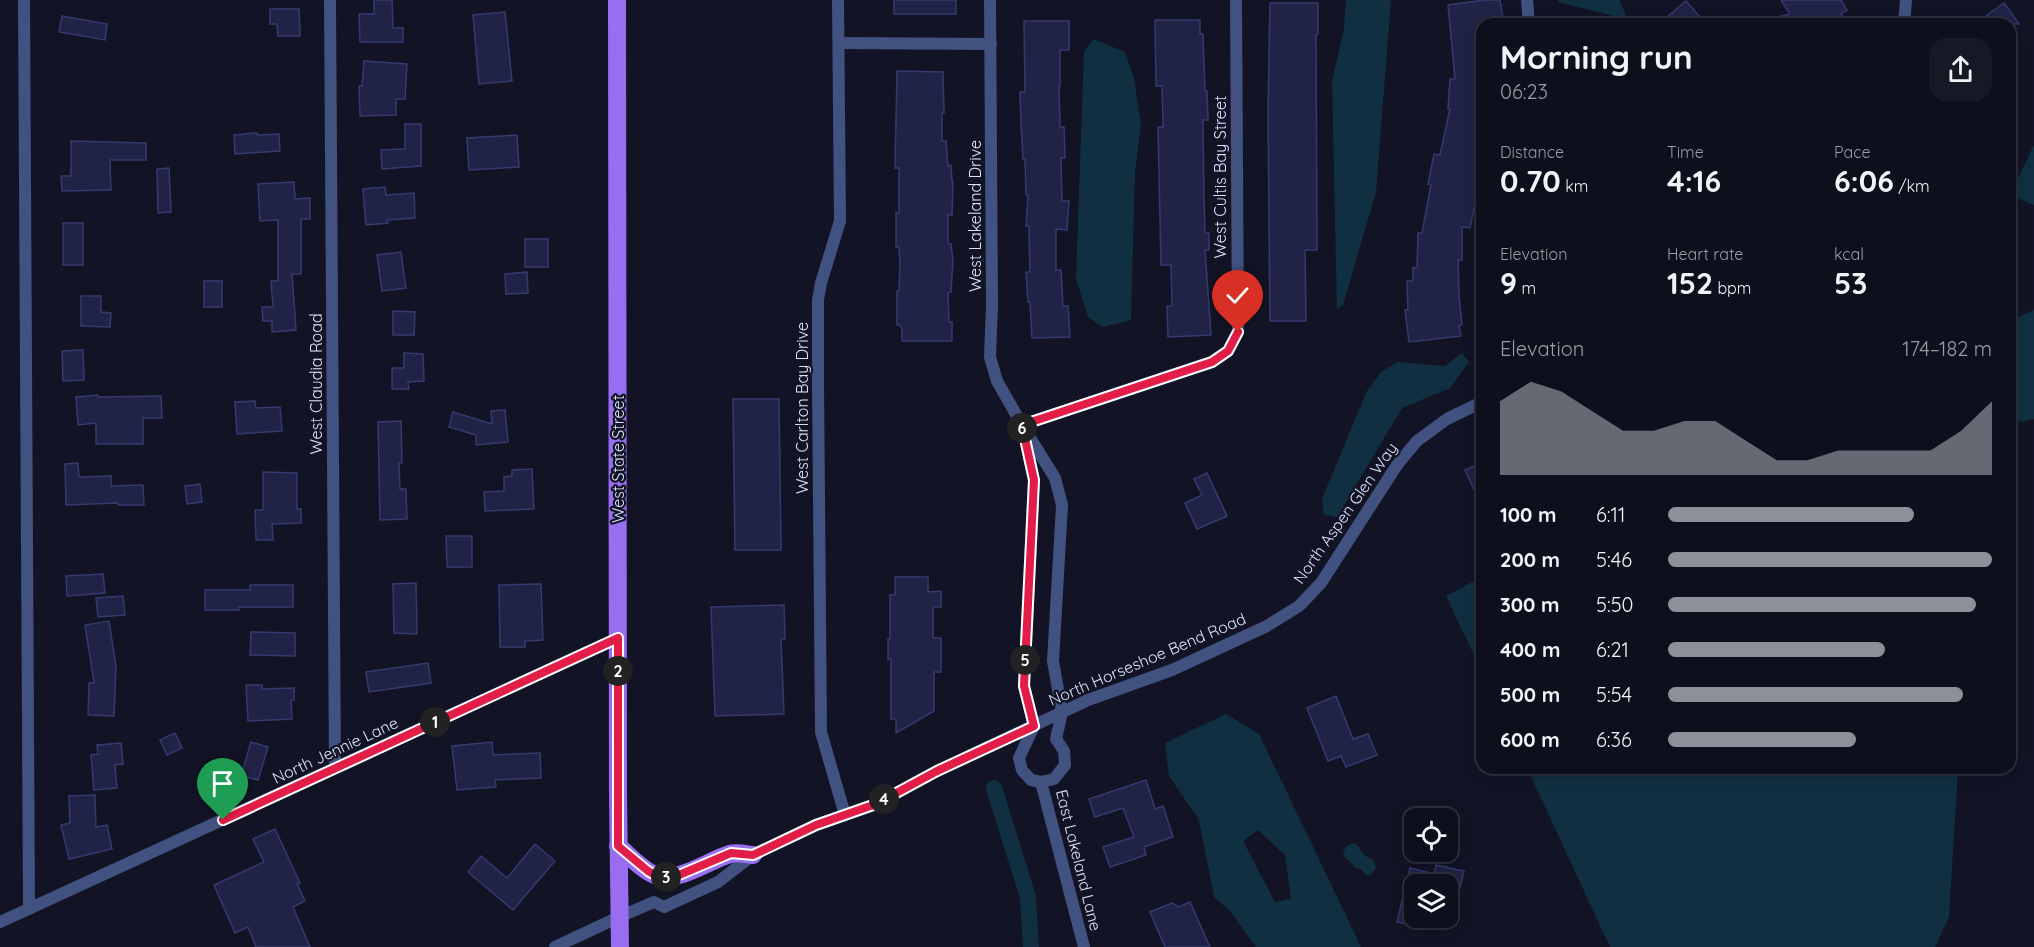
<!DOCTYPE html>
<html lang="en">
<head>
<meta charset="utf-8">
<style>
  body { margin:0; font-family:Quicksand,sans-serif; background:#171825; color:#f1f3f6; height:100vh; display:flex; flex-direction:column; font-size:22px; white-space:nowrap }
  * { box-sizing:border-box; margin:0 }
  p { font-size:20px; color:#9b9ca3 }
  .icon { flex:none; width:33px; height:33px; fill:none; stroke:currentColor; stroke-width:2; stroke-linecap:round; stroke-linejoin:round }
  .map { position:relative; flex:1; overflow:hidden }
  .details { position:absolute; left:1476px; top:18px; width:540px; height:756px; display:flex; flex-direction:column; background:#0e0f1c; border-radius:18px; box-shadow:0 3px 15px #0003,0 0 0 2px #2e2f3b }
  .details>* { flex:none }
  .tools { position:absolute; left:1404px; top:808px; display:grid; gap:12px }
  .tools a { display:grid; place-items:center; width:54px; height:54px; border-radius:12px; background:#0e0f1c; box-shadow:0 3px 15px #0003,0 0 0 2px #2e2f3b; font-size:30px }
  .pin { position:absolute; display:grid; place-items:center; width:51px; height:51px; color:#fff; margin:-62px -26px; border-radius:50% 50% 50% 0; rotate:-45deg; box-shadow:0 0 6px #0007 }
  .pin .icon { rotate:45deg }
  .km { position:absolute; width:30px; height:30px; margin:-15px; border-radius:50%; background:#222; color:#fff; font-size:16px; line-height:30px; text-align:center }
  .round { display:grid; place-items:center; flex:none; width:63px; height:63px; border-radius:18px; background:#171825 }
  .head { display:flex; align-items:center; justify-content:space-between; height:102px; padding:0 24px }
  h1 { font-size:33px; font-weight:800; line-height:45px }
  .metrics { display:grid; grid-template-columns:repeat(3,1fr); gap:9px; height:102px; padding:6px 24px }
  .metrics div { display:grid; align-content:center }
  .metrics b { font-size:30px; font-weight:800 }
  .metrics small { font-size:16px; font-weight:400 }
  .metrics p { font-size:16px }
  .chart { height:168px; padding:12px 24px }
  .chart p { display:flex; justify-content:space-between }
  .chart svg { width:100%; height:108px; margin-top:6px; fill:#8c9099; opacity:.7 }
  ul { padding:0 24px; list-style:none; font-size:20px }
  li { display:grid; grid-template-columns:96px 72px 1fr; align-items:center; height:45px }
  li i { height:15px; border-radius:8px; background:#8c9099 }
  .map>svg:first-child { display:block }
  .water { fill:#103041; fill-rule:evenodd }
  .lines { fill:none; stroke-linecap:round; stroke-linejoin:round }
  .canal { stroke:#103041; stroke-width:16 }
  .building { fill:#202345; stroke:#343a6f; stroke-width:1.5 }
  .minor { stroke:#425280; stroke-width:12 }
  .tertiary { stroke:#425280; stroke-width:12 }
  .primary { stroke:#996df0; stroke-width:18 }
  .route-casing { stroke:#fff; stroke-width:12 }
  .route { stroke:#e11d48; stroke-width:8 }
  .labels { text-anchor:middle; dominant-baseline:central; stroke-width:4.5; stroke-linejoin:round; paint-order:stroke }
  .street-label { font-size:16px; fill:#dbe0fb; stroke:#121426 }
</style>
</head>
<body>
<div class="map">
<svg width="2034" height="947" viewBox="0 0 2034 947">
  <rect width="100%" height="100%" fill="#121426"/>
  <g class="water">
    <path d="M1346 0H1391L1376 192 1343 305 1337 309 1332 82 1344 29Z"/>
    <path d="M1558 0H1619L1630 24H1615L1611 15 1558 2Z"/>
    <path d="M1093 39 1125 52 1134 79 1141 124 1135 173 1131 320 1103 327 1088 317 1076 278 1084 52Z"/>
    <path d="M2034 145V205L2010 195Z"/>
    <path d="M2034 310V419L2010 424V321Z"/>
    <path d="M1462 353 1469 362 1450 388 1402 408 1337 517 1324 515 1322 499 1367 391 1382 371 1398 362 1445 366Z"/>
    <path d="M1482 577V672L1446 596Z"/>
    <path d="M1226 714 1259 734 1361 947H1256L1230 911 1214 897 1199 820 1169 776 1165 743ZM1258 830 1285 855 1291 899 1275 902 1243 841Z"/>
    <path d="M1527 768H1958L1949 917 1935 947H1610Z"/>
    <path d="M1354 843C1360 846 1359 850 1363 854 1370 860 1374 857 1376 867L1370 876 1366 875 1361 869 1355 868C1352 861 1346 861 1343 854L1346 846Z"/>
  </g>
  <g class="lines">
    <path class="canal" d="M994 788 1028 897 1031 947"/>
  </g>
  <g class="building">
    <path d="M374 0H392L393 28H403V42H360L359 14H374Z"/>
    <rect x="894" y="0" width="62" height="14"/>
    <path d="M1485 0H1500L1504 24H1482V194L1477 193 1470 228 1462 227V260H1458L1459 296 1462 325 1459 326 1461 336 1409 342 1405 310H1408L1407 281H1413V268L1417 267 1418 233H1422L1431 185 1428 184 1434 154 1440 155 1450 109H1448L1450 79H1455L1448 5Z"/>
    <path d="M1781 0H1841L1847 10 1841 14 1847 24H1768L1767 20 1790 14Z"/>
    <path d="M1686 1 1706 24H1659Z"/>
    <path d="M1270 3H1318V34L1316 35 1317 250H1305L1306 321H1270L1268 111Z"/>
    <path d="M2004 3 2019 24H1975Z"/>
    <path d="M270 9H299L300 36H278L277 24H270Z"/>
    <path d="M505 12 512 81 479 84 473 15Z"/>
    <path d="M62 16 107 24 105 40 59 32Z"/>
    <path d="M1155 20H1200V34H1203L1205 91H1207L1208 120H1203L1204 199 1205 233H1209V250H1205L1211 335 1168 337 1167 306H1172L1171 265H1161L1158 127H1163L1162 86H1156Z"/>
    <path d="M1024 21H1069V50H1060V86H1059L1060 127H1064L1065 158H1061L1062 201H1069L1067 230 1056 229V270H1061L1063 306H1068L1070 337 1032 338 1030 302H1028L1026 272H1030L1029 226H1026L1028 195H1026L1025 159H1023L1021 123 1020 92H1025Z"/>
    <path d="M364 61 407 64 405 99H396V115L360 116 359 86H362Z"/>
    <path d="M897 71 943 72 944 113H942V141H946L948 166 951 165 952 181H953L952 215H948V244H951L953 260 951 292 948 293 949 322H952V341H902V330L900 325H897V291H899L900 264 899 247H896V213H899V168H895Z"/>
    <path d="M405 124H421V166L382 169 381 150 405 149Z"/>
    <path d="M257 133V135L279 134 280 151 235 154 234 135Z"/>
    <path d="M517 135 519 167 469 170 467 138Z"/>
    <path d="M71 141 146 143V160H110L111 190 62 191 61 176H71Z"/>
    <path d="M169 168 171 212 158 213 157 169Z"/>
    <path d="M294 182 295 199 310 198V219H301V274H292L296 330 272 332V321H263L262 307H273L271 281H278V220L260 221 258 184Z"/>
    <path d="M385 187 386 195 414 193 415 218 387 220 388 223 366 225 363 189Z"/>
    <rect x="63" y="223" width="20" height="42"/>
    <rect x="525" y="239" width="23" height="28"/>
    <path d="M401 252 406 288 382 291 377 255Z"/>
    <path d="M527 272 528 293 506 294 505 274Z"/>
    <rect x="204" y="281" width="18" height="26"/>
    <path d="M81 296H101V312L111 313 110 327 81 326Z"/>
    <path d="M393 311 415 312 414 335H393Z"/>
    <path d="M83 350 84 380 63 381 62 351Z"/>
    <path d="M404 353 423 354 424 381 408 382 409 389H392V368H404Z"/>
    <path d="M98 395V397L161 396 162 418H143V444H96V423L78 425 76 397Z"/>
    <path d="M733 399H779L781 550H735Z"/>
    <path d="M255 401 256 408 280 407 282 431 237 434 235 402Z"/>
    <path d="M505 410 508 442 476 445V435L449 427 453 412 492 424 491 411Z"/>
    <path d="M401 421 402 463H399L400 489H406L407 519 380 520 378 422Z"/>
    <path d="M78 463 79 477 111 476V486L143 485 144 505H118V503L66 505 65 464Z"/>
    <path d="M1482 463V507L1465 470Z"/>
    <path d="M532 469 534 509 485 511 484 492 504 491V477L512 476V470Z"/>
    <path d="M263 472 297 473V509H301V523L272 524 273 540H256L255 510H263Z"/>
    <path d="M1207 473 1227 516 1197 529 1185 503 1202 495 1194 479Z"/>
    <path d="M200 484 202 502 187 504 185 486Z"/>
    <path d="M446 536H472V567H447Z"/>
    <path d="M103 574 105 593 67 596 66 576Z"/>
    <path d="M895 577H928V592L941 591V607H933V638H941V672H934V711L896 733V719H891V659H888V639H890V595H895Z"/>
    <path d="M416 583 417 634 394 633 393 584Z"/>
    <path d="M541 584 543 640 525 641V647H500L499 585Z"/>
    <path d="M250 585H293V607H239V610H205V590H250Z"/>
    <path d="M123 596 125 615 98 617 96 598Z"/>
    <path d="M784 605 785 639H781L784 714 715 716 711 607Z"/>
    <path d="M109 621 116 667 114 716 88 715 89 683H94L85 625Z"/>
    <path d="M251 632 295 633V656L250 655Z"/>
    <path d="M428 663 431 683 369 692 366 672Z"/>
    <path d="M246 685H262V689L294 688V700H291L292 719 248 721Z"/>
    <path d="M1336 696 1353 739 1368 734 1377 755 1346 767 1341 756 1328 761 1307 708Z"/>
    <path d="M175 733 182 748 167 755 160 740Z"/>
    <path d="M251 742 268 747 258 780 241 776Z"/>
    <path d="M492 742 493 755 540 753 541 778 495 780 496 787 457 790 452 746Z"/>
    <path d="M121 743 123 764 115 765 117 788 94 790 91 755 98 754 97 745Z"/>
    <path d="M1146 780 1155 809 1163 806 1173 837 1144 847 1146 855 1110 867 1103 847 1134 837 1123 808 1095 817 1089 799Z"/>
    <path d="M95 795 96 827 107 825 112 849 69 859 61 825 70 823 69 796Z"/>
    <path d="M275 829 300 883 297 884 305 901 293 907 310 947H256L248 927 235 933 214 885 264 862 253 839Z"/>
    <path d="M535 844 555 861 513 910 468 872 481 856 507 878Z"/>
    <path d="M1436 865 1464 871 1459 891 1448 888V885H1414V926L1397 922 1410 868 1434 874Z"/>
    <path d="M1190 902 1210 947H1165L1150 912 1172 903 1179 907Z"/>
  </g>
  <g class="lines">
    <g class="minor">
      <path d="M24 0 29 909"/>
      <path d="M330 0 335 768"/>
      <path d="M838 0 840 221 821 283 818 300V382L821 732 845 815"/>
      <path d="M990 0 992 306 990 357 997 381 1022 425 1212 362 1228 351 1238 332 1236 0"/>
      <path d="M1527 0 1529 24"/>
      <path d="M1904 24 1906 0"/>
      <path d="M839 43 991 44"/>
      <path d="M1022 425 1055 478 1062 505 1053 661 1062 712 1056 739 1064 751 1065 765 1054 779 1041 782 1031 780 1022 770 1019 758 1034 726 1024 686 1034 480Z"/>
      <path d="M1041 782 1084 947"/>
      <path d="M619 917 654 902 664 907 718 882 753 855 816 825 876 804 937 771 1088 700 1172 670 1267 626 1299 606 1321 583 1397 465 1417 441 1447 419 1482 402"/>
      <path d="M0 922 618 638"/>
    </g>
    <path class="tertiary" d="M555 947 619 917"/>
    <g class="primary">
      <path d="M617 0 618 794 620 947"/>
      <path d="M618 846C629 855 642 870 655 875 677 884 709 860 730 854 737 852 745 854 753 855"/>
    </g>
  </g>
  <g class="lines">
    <defs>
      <path id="route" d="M223 820 618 638V846L648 871 655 875 666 877 679 875 731 853 753 855 816 825 876 804 937 771 1034 726 1024 686 1034 480 1022 425 1212 362 1228 351 1238 332"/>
    </defs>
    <use href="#route" class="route-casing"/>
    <use href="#route" class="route"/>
  </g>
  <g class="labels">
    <g class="street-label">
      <text transform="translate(1220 177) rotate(-90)">West Cultis Bay Street</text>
      <text transform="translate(975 216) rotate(-90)">West Lakeland Drive</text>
      <text transform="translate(316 384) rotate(-90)">West Claudia Road</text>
      <text transform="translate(802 408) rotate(-90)">West Carlton Bay Drive</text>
      <text transform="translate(618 459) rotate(-90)">West State Street</text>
      <text transform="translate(1345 513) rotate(-55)">North Aspen Glen Way</text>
      <text transform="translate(1147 659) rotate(-23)">North Horseshoe Bend Road</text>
      <text transform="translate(335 750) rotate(-25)">North Jennie Lane</text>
      <text transform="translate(1079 860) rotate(76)">East Lakeland Lane</text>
    </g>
  </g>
</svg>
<div class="tools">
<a><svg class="icon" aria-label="locate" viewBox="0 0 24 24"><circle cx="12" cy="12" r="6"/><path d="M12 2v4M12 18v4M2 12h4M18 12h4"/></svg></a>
<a><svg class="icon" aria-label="layers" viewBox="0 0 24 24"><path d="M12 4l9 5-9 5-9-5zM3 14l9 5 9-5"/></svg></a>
</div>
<div class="pin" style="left:223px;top:820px;background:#1e9e55"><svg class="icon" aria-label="arrive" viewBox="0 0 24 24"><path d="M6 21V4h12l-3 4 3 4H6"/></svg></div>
<div class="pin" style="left:1238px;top:332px;background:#d93025"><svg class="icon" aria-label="check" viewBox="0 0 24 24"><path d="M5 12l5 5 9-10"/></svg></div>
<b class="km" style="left:435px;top:722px">1</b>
<b class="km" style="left:618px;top:671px">2</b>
<b class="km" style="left:666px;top:877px">3</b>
<b class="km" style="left:884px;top:799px">4</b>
<b class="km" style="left:1025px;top:660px">5</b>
<b class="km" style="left:1022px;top:428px">6</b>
<section class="details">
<div class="head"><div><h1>Morning run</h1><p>06:23</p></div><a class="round"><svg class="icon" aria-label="share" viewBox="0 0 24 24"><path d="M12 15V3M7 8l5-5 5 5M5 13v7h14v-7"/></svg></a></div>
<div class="metrics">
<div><p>Distance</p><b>0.70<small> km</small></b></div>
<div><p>Time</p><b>4:16</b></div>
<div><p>Pace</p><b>6:06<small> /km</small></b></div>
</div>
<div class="metrics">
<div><p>Elevation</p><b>9<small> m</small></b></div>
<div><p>Heart rate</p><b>152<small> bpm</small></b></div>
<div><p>kcal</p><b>53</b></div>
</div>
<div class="chart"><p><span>Elevation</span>174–182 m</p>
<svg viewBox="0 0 160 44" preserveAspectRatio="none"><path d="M0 44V14L10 6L20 10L30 18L40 26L50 26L60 22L70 22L80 30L90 38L100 38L110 34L120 34L130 34L140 34L150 26L160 14V44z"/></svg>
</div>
<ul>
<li><b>100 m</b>6:11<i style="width:76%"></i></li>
<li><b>200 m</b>5:46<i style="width:100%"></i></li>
<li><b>300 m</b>5:50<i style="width:95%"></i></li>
<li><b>400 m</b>6:21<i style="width:67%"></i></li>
<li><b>500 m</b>5:54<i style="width:91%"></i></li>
<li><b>600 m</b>6:36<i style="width:58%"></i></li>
</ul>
</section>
</div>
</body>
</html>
